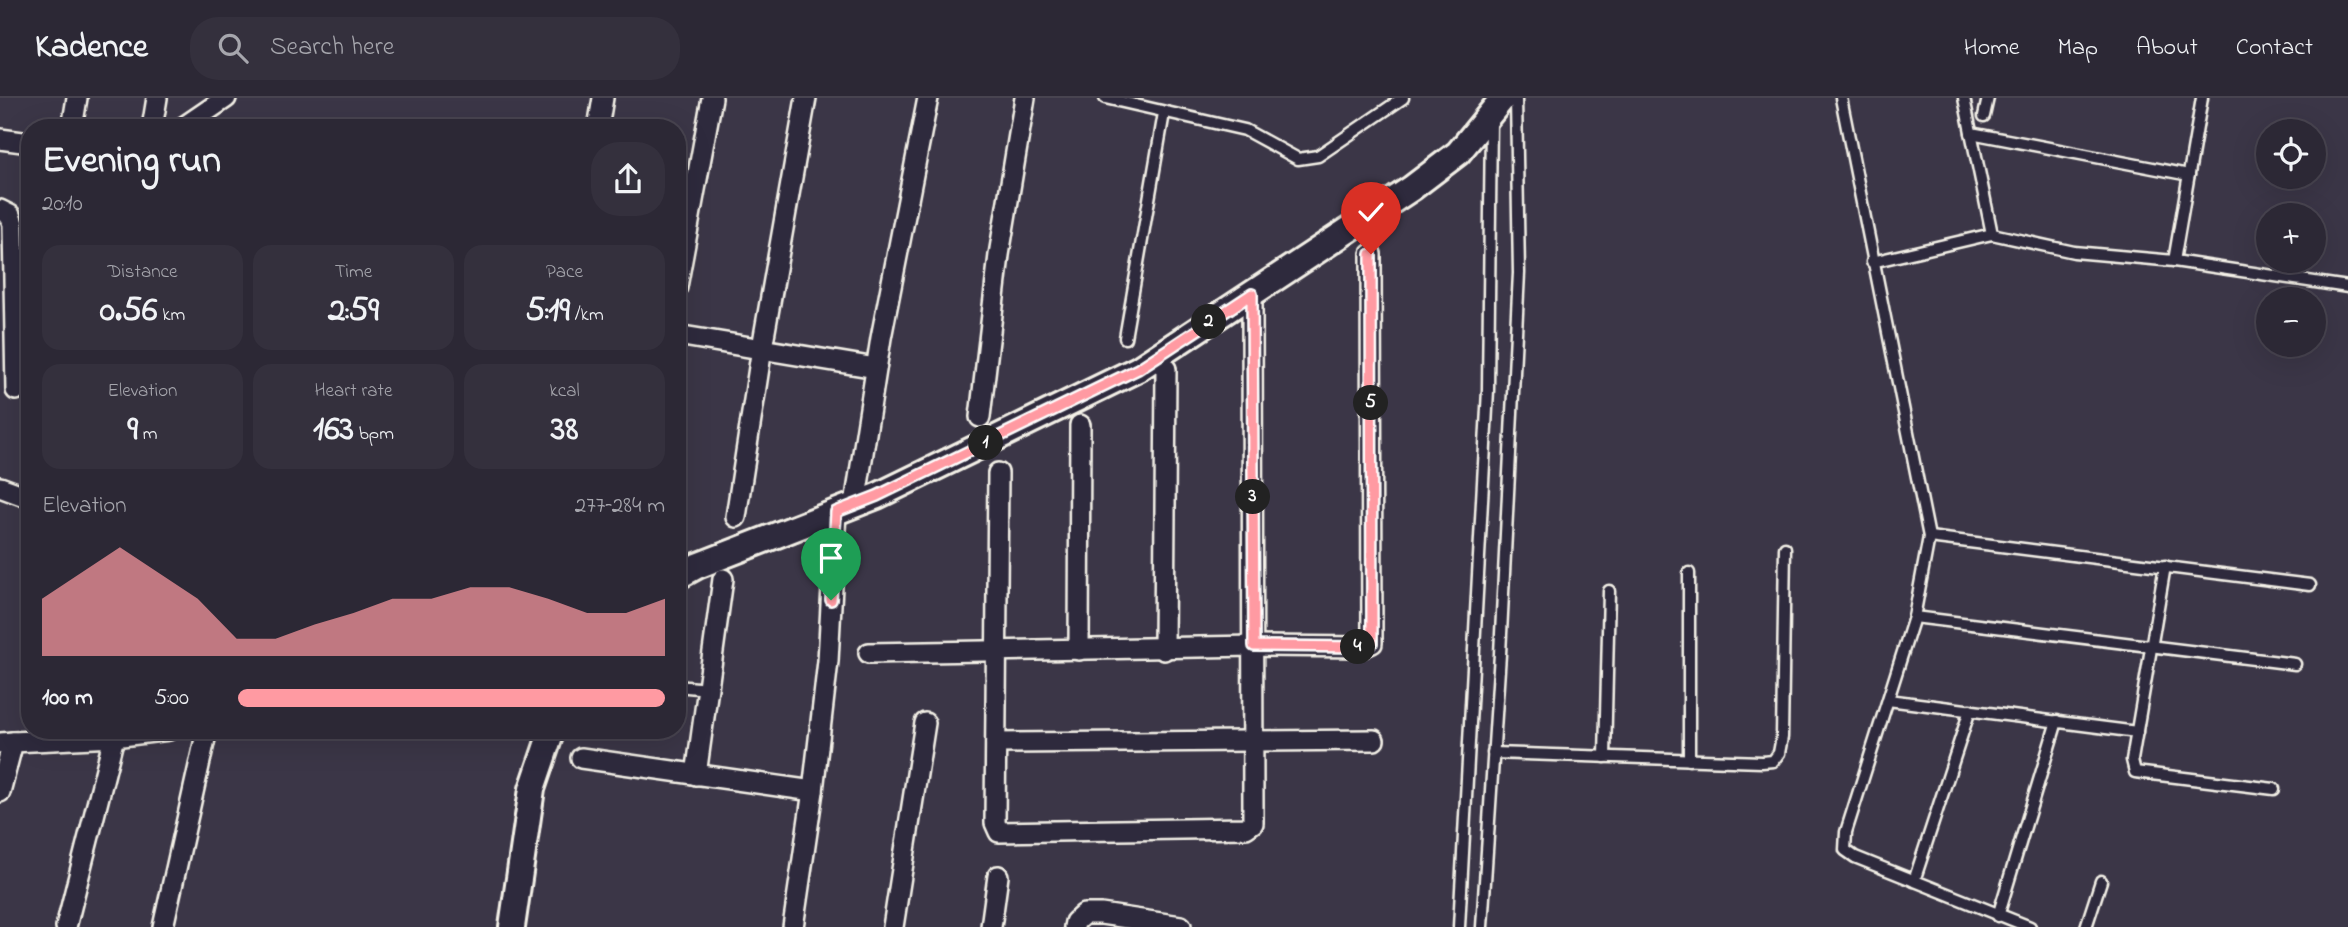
<!DOCTYPE html>
<html lang="en">
<head>
<meta charset="utf-8">
<style>
  body { margin:0; font-family:"Indie Flower",sans-serif; background:#34303d; color:#f1f3f6; height:100vh; display:flex; flex-direction:column; font-size:26px; white-space:nowrap }
  * { box-sizing:border-box; margin:0 }
  p { font-size:23px; color:#a6a6ad }
  .icon { flex:none; width:38px; height:38px; fill:none; stroke:currentColor; stroke-width:2; stroke-linecap:round; stroke-linejoin:round }
  .map { position:relative; flex:1; overflow:hidden }
  .side { position:absolute; left:21px; top:21px; width:665px; height:620px; display:flex; flex-direction:column; background:#2c2835; border-radius:28px; box-shadow:0 7px 28px #0002,0 0 0 2px #484450 }
  .side>* { flex:none }
  .fabs { position:absolute; left:2256px; top:21px; display:grid; gap:14px }
  .fabs a { display:grid; place-items:center; width:70px; height:70px; border-radius:50%; background:#2c2835; box-shadow:0 7px 28px #0002,0 0 0 2px #484450; font-size:35px }
  .pin { position:absolute; display:grid; place-items:center; width:60px; height:60px; color:#fff; margin:-72px -30px; border-radius:50% 50% 50% 0; rotate:-45deg; box-shadow:0 0 7px #0007 }
  .pin .icon { rotate:45deg }
  .km { position:absolute; width:35px; height:35px; margin:-18px; border-radius:50%; background:#222; color:#fff; font-size:19px; line-height:35px; text-align:center }
  .round { display:grid; place-items:center; flex:none; width:74px; height:74px; border-radius:28px; background:#34303d }
  .head { display:flex; align-items:center; justify-content:space-between; height:119px; padding:0 21px }
  h1 { font-size:38px; font-weight:700; line-height:52px }
  .stats { display:grid; grid-template-columns:repeat(3,1fr); gap:10px; height:119px; padding:7px 21px }
  .stats div { display:grid; align-content:center; border-radius:18px; background:#34303d; text-align:center }
  .stats b { font-size:35px; font-weight:700 }
  .stats small { font-size:19px; font-weight:400 }
  .stats p { font-size:19px }
  .chart { height:196px; padding:14px 21px }
  .chart p { display:flex; justify-content:space-between }
  .chart svg { width:100%; height:126px; margin-top:7px; fill:#ff9aa2; opacity:.7 }
  ul { padding:0 21px; list-style:none; font-size:23px }
  li { display:grid; grid-template-columns:112px 84px 1fr; align-items:center; height:52px }
  li i { height:18px; border-radius:9px; background:#ff9aa2 }
  header { display:flex; align-items:center; gap:42px; box-sizing:border-box; height:98px; padding:0 35px; background:#2c2835; border-bottom:2px solid #484450 }
  header strong { font-size:33px }
  nav { display:flex; gap:38px; margin-inline-start:auto; font-size:24px }
  .search { width:490px; height:63px; background:#34303d; display:flex; align-items:center; gap:18px; box-sizing:border-box; padding:0 24px; border-radius:28px; color:#a6a6ad; font-size:26px }
  .map>svg:first-child { display:block }
  .lines { fill:none; stroke-linecap:round; stroke-linejoin:round }
  .service-casing { stroke:#f4f1e8; stroke-width:15 }
  .minor-casing { stroke:#f4f1e8; stroke-width:24 }
  .tertiary-casing { stroke:#f4f1e8; stroke-width:30 }
  .service { stroke:#2f2a3d; stroke-width:10 }
  .minor { stroke:#2f2a3d; stroke-width:19 }
  .tertiary { stroke:#2f2a3d; stroke-width:24 }
  .route-casing { stroke:#fff; stroke-width:14 }
  .route { stroke:#ff9aa2; stroke-width:9 }
</style>
</head>
<body>
<header>
<strong>Kadence</strong>
<div class="search"><svg class="icon" aria-label="search" viewBox="0 0 24 24"><circle cx="10" cy="10" r="6"/><path d="M15 15l6 6"/></svg>Search here</div>
<nav><a>Home</a><a>Map</a><a>About</a><a>Contact</a></nav>
</header>
<div class="map">
<svg width="2348" height="829" viewBox="0 0 2348 829">
  <rect width="100%" height="100%" fill="#3b3647"/>
  <filter id="ink" filterUnits="userSpaceOnUse"><feTurbulence type="fractalNoise" baseFrequency=".0143" numOctaves="2"/><feDisplacementMap in="SourceGraphic" scale="14" xChannelSelector="R" yChannelSelector="G"/><feConvolveMatrix kernelMatrix="1 2 1 2 8 2 1 2 1" color-interpolation-filters="sRGB"/></filter>
  <g filter="url(#ink)">
    <g class="lines">
      <defs>
        <g id="service">
          <path d="M1105 0 1245 32 1298 61 1318 58 1403 0"/>
          <path d="M1841 0 1929 439 1914 519 1846 734 1845 752 1855 759 2030 829"/>
          <path d="M1964 0 1992 136"/>
          <path d="M1984 18 1988 0"/>
          <path d="M1971 35 2189 77"/>
          <path d="M2174 163 2202 0"/>
          <path d="M1872 164 1992 136 2074 154 2174 163 2348 189"/>
          <path d="M1125 240 1164 15"/>
          <path d="M1929 439 2310 487"/>
          <path d="M2165 468 2132 662 2135 674 2274 691"/>
          <path d="M1914 519 2295 566"/>
          <path d="M677 588 708 591"/>
          <path d="M1888 602 2137 634"/>
          <path d="M1493 655 1762 664 1773 663 1779 655 1782 639 1785 450"/>
          <path d="M1605 659 1609 493"/>
          <path d="M1689 662V475"/>
          <path d="M1914 783 1970 612"/>
          <path d="M1998 818 2057 623"/>
          <path d="M1459 829 1488 292 1491 22"/>
          <path d="M1482 829 1500 556 1519 175 1516 0"/>
          <path d="M2086 829 2101 783"/>
        </g>
        <g id="minor">
          <path d="M72 30 77 0"/>
          <path d="M152 30 157 0"/>
          <path d="M182 30 226 0"/>
          <path d="M598 30 603 0"/>
          <path d="M0 41 30 45"/>
          <path d="M0 112 10 117 13 126 16 292"/>
          <path d="M677 189 712 0"/>
          <path d="M677 237 876 270"/>
          <path d="M980 319 999 157 1025 0"/>
          <path d="M998 375 995 725 999 734 1246 730 1253 725 1252 196"/>
          <path d="M0 389 30 400"/>
          <path d="M855 406 881 240 928 0"/>
          <path d="M736 419 762 250 806 0"/>
          <path d="M1079 552 1080 327"/>
          <path d="M1164 552 1166 271"/>
          <path d="M869 555 1254 548 1363 549 1372 545 1371 156"/>
          <path d="M13 644 114 639 169 632"/>
          <path d="M996 645 1374 642"/>
          <path d="M581 660 813 693"/>
          <path d="M696 677 723 481"/>
          <path d="M0 694 13 644 1 645"/>
          <path d="M66 829 114 639"/>
          <path d="M163 829 207 632"/>
          <path d="M793 829 813 693 828 563 836 414"/>
          <path d="M893 829 925 625"/>
          <path d="M991 829 998 778"/>
          <path d="M1074 829 1075 824 1084 816H1101L1181 828"/>
        </g>
        <g id="tertiary">
          <path d="M677 479 697 468 877 398 1138 271 1412 90 1458 55 1503 0"/>
          <path d="M512 829 532 691 552 632"/>
        </g>
      </defs>
      <use href="#service" class="service-casing"/>
      <use href="#minor" class="minor-casing"/>
      <use href="#tertiary" class="tertiary-casing"/>
      <use href="#service" class="service"/>
      <use href="#minor" class="minor"/>
      <use href="#tertiary" class="tertiary"/>
    </g>
  </g>
  <g class="lines" filter="url(#ink)">
    <defs>
      <path id="route" d="M831 502 836 414 877 398 1138 271 1252 196 1254 548 1363 549 1372 545 1371 156"/>
    </defs>
    <use href="#route" class="route-casing"/>
    <use href="#route" class="route"/>
  </g>
</svg>
<div class="fabs">
<a><svg class="icon" aria-label="locate" viewBox="0 0 24 24"><circle cx="12" cy="12" r="6"/><path d="M12 2v4M12 18v4M2 12h4M18 12h4"/></svg></a>
<a>+</a>
<a>−</a>
</div>
<div class="pin" style="left:831px;top:502px;background:#1e9e55"><svg class="icon" aria-label="arrive" viewBox="0 0 24 24"><path d="M6 21V4h12l-3 4 3 4H6"/></svg></div>
<div class="pin" style="left:1371px;top:156px;background:#d93025"><svg class="icon" aria-label="check" viewBox="0 0 24 24"><path d="M5 12l5 5 9-10"/></svg></div>
<b class="km" style="left:986px;top:345px">1</b>
<b class="km" style="left:1209px;top:224px">2</b>
<b class="km" style="left:1253px;top:399px">3</b>
<b class="km" style="left:1358px;top:549px">4</b>
<b class="km" style="left:1371px;top:305px">5</b>
<section class="side">
<div class="head"><div><h1>Evening run</h1><p>20:10</p></div><a class="round"><svg class="icon" aria-label="share" viewBox="0 0 24 24"><path d="M12 15V3M7 8l5-5 5 5M5 13v7h14v-7"/></svg></a></div>
<div class="stats">
<div><p>Distance</p><b>0.56<small> km</small></b></div>
<div><p>Time</p><b>2:59</b></div>
<div><p>Pace</p><b>5:19<small> /km</small></b></div>
</div>
<div class="stats">
<div><p>Elevation</p><b>9<small> m</small></b></div>
<div><p>Heart rate</p><b>163<small> bpm</small></b></div>
<div><p>kcal</p><b>38</b></div>
</div>
<div class="chart"><p><span>Elevation</span>277–284 m</p>
<svg viewBox="0 0 160 44" preserveAspectRatio="none"><path d="M0 44V24L10 15L20 6L30 15L40 24L50 38L60 38L70 33L80 29L90 24L100 24L110 20L120 20L130 24L140 29L150 29L160 24V44z"/></svg>
</div>
<ul>
<li><b>100 m</b>5:00<i style="width:100%"></i></li>
</ul>
</section>
</div>
</body>
</html>
